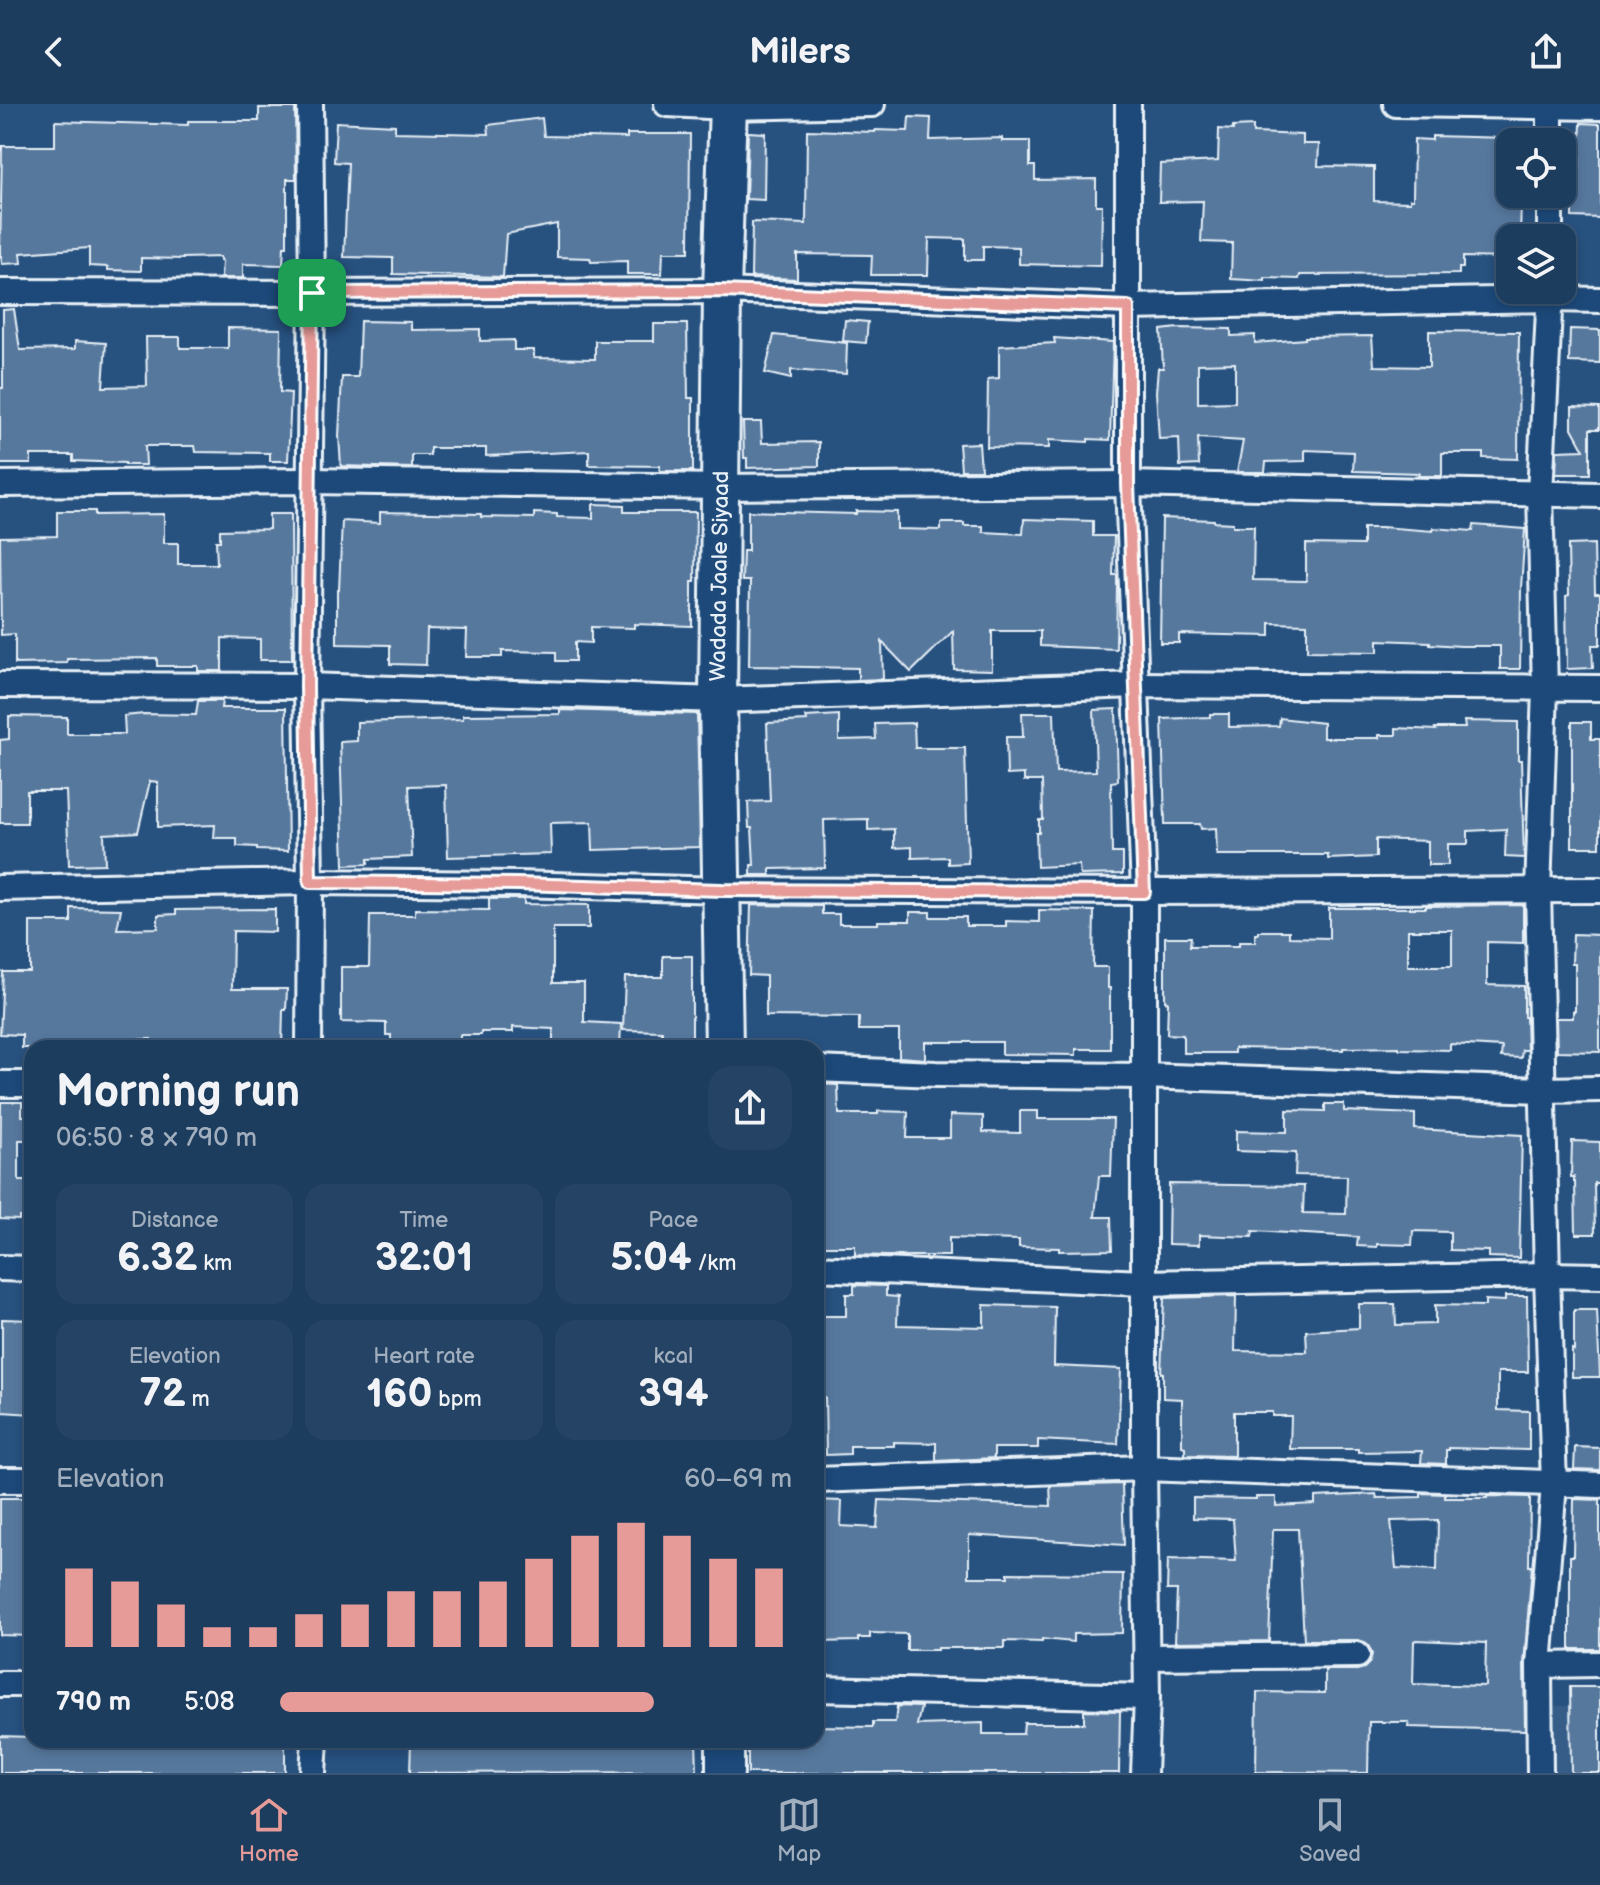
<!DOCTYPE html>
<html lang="en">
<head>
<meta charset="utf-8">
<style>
  body { margin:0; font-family:"Balsamiq Sans",sans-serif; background:#254465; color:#f1f3f6; height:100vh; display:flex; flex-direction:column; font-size:30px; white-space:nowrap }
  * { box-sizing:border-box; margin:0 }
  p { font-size:26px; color:#a0aebd }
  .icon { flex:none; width:44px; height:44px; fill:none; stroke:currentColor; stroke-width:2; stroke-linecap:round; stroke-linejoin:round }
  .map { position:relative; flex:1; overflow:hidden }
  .sheet { position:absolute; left:24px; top:936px; width:800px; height:708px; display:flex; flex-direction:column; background:#1d3d5f; border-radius:24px; box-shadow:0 4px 12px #0003,0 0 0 2px #3b5674 }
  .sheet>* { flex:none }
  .controls { position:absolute; left:1496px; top:24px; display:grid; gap:16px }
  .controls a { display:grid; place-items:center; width:80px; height:80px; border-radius:16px; background:#1d3d5f; box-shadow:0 4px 12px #0003,0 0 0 2px #3b5674; font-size:40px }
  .pin { position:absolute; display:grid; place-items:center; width:68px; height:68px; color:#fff; margin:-34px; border-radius:16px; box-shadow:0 4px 12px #0006 }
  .round { display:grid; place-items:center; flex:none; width:84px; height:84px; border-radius:24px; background:#254465 }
  .overview { display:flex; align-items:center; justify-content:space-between; height:136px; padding:0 32px }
  h1 { font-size:44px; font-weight:700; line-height:60px }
  .stats { display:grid; grid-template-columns:repeat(3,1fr); gap:12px; height:136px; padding:8px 32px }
  .stats div { display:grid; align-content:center; border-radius:20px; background:#254465; text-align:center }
  .stats b { font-size:40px; font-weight:700 }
  .stats small { font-size:22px; font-weight:400 }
  .stats p { font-size:22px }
  .chart { height:224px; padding:16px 32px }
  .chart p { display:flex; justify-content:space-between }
  .chart svg { width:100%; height:144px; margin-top:8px; stroke:#e69b98; stroke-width:6 }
  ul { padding:0 32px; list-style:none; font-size:26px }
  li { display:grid; grid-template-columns:128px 96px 1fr; align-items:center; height:60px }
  li i { height:20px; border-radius:10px; background:#e69b98 }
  header { display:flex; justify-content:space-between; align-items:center; height:104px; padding:0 32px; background:#1d3d5f; font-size:36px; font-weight:700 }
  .menu { display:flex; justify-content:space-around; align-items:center; height:112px; border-top:2px solid #3b5674; background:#1d3d5f; font-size:22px; color:#a0aebd }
  .menu a { display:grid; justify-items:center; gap:4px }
  .menu .selected { color:#e69b98 }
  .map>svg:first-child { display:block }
  .built { fill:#355d88 }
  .building { fill:#57789d; stroke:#e8f1f8; stroke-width:2; fill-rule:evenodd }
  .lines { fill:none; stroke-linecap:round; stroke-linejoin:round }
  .street-casing { stroke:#e8f1f8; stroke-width:30 }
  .secondary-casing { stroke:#e8f1f8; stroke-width:42 }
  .street { stroke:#1f4a7a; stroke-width:24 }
  .secondary { stroke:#1f4a7a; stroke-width:36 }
  .route-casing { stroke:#fff; stroke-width:16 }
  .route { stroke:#e69b98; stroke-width:10 }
  .labels { text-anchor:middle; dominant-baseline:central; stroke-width:7; stroke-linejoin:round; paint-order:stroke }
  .street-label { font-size:22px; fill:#e8f1f8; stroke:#1f4a7a }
</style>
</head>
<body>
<header><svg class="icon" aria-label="back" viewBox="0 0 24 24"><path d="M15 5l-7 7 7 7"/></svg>Milers<svg class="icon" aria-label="share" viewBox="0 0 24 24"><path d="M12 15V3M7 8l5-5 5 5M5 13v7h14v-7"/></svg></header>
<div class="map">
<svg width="1600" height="1669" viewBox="0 0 1600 1669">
  <rect width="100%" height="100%" fill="#27517f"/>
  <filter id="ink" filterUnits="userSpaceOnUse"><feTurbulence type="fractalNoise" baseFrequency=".0125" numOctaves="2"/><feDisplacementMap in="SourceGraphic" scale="16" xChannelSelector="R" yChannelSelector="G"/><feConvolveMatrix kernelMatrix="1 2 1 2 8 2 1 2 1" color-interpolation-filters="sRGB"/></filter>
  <g filter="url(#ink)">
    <path class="built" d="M1555 1602H1600V1669H1554Z"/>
    <g class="building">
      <path d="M259 4H295L296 75H287V142H284L283 161 243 160V174H221L222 157H220V153L183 154V155L141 154V167L108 166V163L89 162V144L21 149 22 159 2 160 1 152H0L2 42H55V17L188 21V17H259Z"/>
      <path d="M909 13 931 14 930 36 1002 34V37H1030V62H1035V76L1096 75V101H1102L1101 162 1019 160V143L983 142V156H965V135L929 134 928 171H871L872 151 797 150V175L751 173 752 118 806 120 807 26 875 28V26L908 27Z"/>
      <path d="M542 14 544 32 627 34V30H690L689 148H663L662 170H627V157L591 158 590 154 557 153V120L506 130 503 173 393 170V154L344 153 348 59 334 58 336 18 395 21V28L489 30 488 21Z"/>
      <path d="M1581 19 1600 20V114L1572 113V95H1578Z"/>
      <path d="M1253 22V29L1303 31V40H1319L1318 62 1374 63V97L1410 98V95H1413L1414 35 1432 36V32L1510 34V95H1521L1520 134H1510V154L1463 153V164H1459V170L1300 171 1299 175 1265 174V177L1231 175 1232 139 1201 138 1203 97 1159 98 1160 60 1218 57 1219 25 1233 26V23Z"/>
      <path d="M748 28 765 29 764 96 746 95Z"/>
      <path d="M14 205 20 246 75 245V237L106 239 103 283 147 282 146 233H180V244H228V224L281 225 280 288 291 289 288 357H270V349L196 348 195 342H145L146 361H125V359L73 357V351H31V360H0V284H3V206Z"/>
      <path d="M845 216 868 218 866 239 843 237Z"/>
      <path d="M360 217 411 218V226L480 225V237L514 236V246H534V254L595 255V237H654V220H687L688 294H693V367H660V362L589 361V347L486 352V344H430V351H412V364L341 362 339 332 342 273H358Z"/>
      <path d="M1178 224 1231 225V232L1255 231V239L1305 235V233L1372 232 1374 262 1429 263V227L1519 228 1518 355 1483 354V349H1442V372H1418L1419 369 1353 367 1354 348 1305 346V357L1266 358 1265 368H1237L1243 337 1198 334 1199 361 1180 362 1179 334 1159 335 1156 288 1158 264H1163L1161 226ZM1235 259V298L1198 299V260Z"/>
      <path d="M1570 225 1600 226V259L1569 258Z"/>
      <path d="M774 231 847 239 846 270 791 266V275L765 269Z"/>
      <path d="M1054 234 1113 238 1110 336 1088 335V338L1049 336V344L987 343 988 275 999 274V242L1055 239Z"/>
      <path d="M1572 303 1599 304V325H1590V370H1556L1557 347 1584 346 1572 324Z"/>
      <path d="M743 318H761L762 339 819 338V362L747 364V354H744Z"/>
      <path d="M979 339 981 366H961L959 340Z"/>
      <path d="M593 400 624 401V408H696L695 478H692V522L634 520V524L591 523V539L575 538V557H556V548L502 547V553H466L467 526 427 525 426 561 390 560V541L337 540V486H339L342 417 380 419V408L481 410V413L534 414V409L557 410V413L593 414Z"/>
      <path d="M57 407H95V411L164 410V439H178V460H217L216 437H220V426L269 425V410H291L292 556H260V535L222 534V567H198V562H157V554L67 555V559L15 560V530L1 531 0 433 57 432Z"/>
      <path d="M748 407 856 410V407L897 408V425L941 426V419H964V422H983V428L1023 430 1024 415 1093 417V432H1114L1113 471H1117V482L1116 545 1040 542V527H992V566L954 565 953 527 911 568 882 538 883 575 858 576V564L749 562 750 477H742L743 447H748Z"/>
      <path d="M1162 414 1214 416V418L1233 419V422H1254L1253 476 1306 477V440L1363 441V424H1382V423L1433 427V424L1473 427 1474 421 1525 425 1521 484 1520 565H1500V542H1461L1430 540V538L1378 536V548L1307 547V520L1270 519V532L1179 530V539H1160Z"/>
      <path d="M1594 440 1595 489H1600V541H1592L1593 564 1567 565 1566 492 1569 491 1568 441Z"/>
      <path d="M198 597H222L221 604H286L288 747 257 746V743L237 742V734H214L215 721 158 723V678L150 677 138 728 104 730 105 760 69 761 66 687H27V719H0V636L9 635V612L67 613V630H125L124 612 144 610 196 611Z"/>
      <path d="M1116 605 1118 677 1111 678 1112 749H1123V770L1080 771 1079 761 1037 763 1036 729H1039V716H1043L1042 677H1024V670L1007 671 1006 633H1023L1022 609H1054L1056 668 1096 667 1094 606Z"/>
      <path d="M560 606 697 610 700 743 593 746 592 718 550 719 551 750 448 753 446 681 409 682 412 753 368 755V760L344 761 340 638 357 637V618L463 615V611L560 610Z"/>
      <path d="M1210 610H1229V623L1279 622 1280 614 1323 619V634H1379V631H1396V624L1436 626 1435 624H1465L1464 617 1518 618V656H1521L1524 754 1505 753 1506 725 1468 727V740H1448V761H1428V737L1376 735V753L1328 755V751H1217L1216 724 1201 725 1200 720H1165L1162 615 1210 613Z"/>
      <path d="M839 611V636L876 635 875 620 914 619 915 644H965L968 759 948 760V753L912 754V743L894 744V725L868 726V715L824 716 825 764 770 765V771H751V761H754L752 724H749L748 698 770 697 767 619 807 617 806 613Z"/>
      <path d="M1572 618H1591V635H1600V743H1572Z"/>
      <path d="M489 795H524V800L589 801V824H553V879H584V918L621 920 620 944H595V939H553V925L513 923V928H481V931H460V944H391V931H386V919L341 918V863H369L370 811H415V805L489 806Z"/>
      <path d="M751 801 822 802V810H839V820H878V817H910V808H930V813H966V822H1006V817L1039 818V806L1094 807 1093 863H1108V884H1110V945H1076V951L1002 950V938H925V955L899 953V926H859V913L766 912V872L749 871Z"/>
      <path d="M1523 801V839L1487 838V881L1524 882V913H1526L1527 946H1522L1521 954 1501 953 1502 943 1450 940V946L1399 945V943L1343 944V946L1234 944V949H1183V931L1167 930 1168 898 1165 897V833H1191L1190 842H1239V838H1255V830H1258V827H1289V833L1329 834V804H1426V802ZM1408 826H1452V862H1408Z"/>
      <path d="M71 804 121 805 117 825 158 824V811L176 810V806L275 805V828L233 827 232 885H287L286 906H283L282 944H151V935L89 936 90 944H22V931L0 930 3 868H30V818H71Z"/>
      <path d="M1573 830 1600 831V948L1557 947 1556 914H1573V907H1575V860H1572Z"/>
      <path d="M663 852H692V943H662V927L623 926 625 873H663Z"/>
      <path d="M816 980 838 981 839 1010H878V1007L908 1008 907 1034H950V1011L983 1012V1028L1020 1029V1007H1038V1015H1113L1111 1072H1099L1095 1113H1111L1112 1146 1059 1147V1144L1019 1143V1136L949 1134V1152H887L855 1151V1142H816Z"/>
      <path d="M1 998H22V1012H28L29 1036H19V1077H32V1114L19 1113V1116L0 1115Z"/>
      <path d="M1325 1000H1344V1007L1415 1010V1025L1522 1031 1519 1154 1488 1153V1147L1450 1146V1128L1413 1127 1412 1141 1377 1140V1143L1357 1142 1358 1133 1253 1127 1252 1133 1199 1131V1141L1168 1140 1169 1080 1304 1082 1303 1109 1346 1110 1347 1072 1295 1071 1296 1049 1236 1047V1027L1287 1028V1006L1325 1007Z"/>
      <path d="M1572 1037 1600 1038V1079H1594L1595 1130H1576L1575 1078H1574V1073H1571Z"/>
      <path d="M854 1181 886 1182V1192L898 1193 897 1221 984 1223V1201L1055 1203 1054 1262 1121 1265 1118 1340 1038 1336V1344H994V1354L936 1357V1339L894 1338V1342H850V1350L826 1351 825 1293 816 1294V1212H846V1190H854Z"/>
      <path d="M1236 1192 1235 1247 1307 1248 1306 1227 1359 1224V1200H1395L1396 1221 1435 1220V1201L1485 1202V1196L1505 1197V1192H1527L1528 1268H1498V1306L1529 1307V1346L1449 1344V1346H1446V1360L1421 1359 1422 1347 1358 1348V1345H1290L1291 1312H1272V1308H1234V1352L1185 1351V1343L1182 1342V1295L1163 1294V1269H1161L1164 1194Z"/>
      <path d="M1574 1206H1597L1600 1273H1572V1245L1574 1246Z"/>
      <path d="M2 1215 32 1216V1310L2 1308Z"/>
      <path d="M1575 1343 1600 1344V1366L1574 1365Z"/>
      <path d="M1122 1380 1124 1441 969 1431V1473H1008V1469L1123 1470 1122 1529 1073 1530V1538L1042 1535V1538L1005 1537V1544H937V1546H907V1530L870 1529V1534H858V1537L816 1538V1396L842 1397 841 1422 877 1424 879 1396 1051 1402 1050 1382Z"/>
      <path d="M1421 1389 1445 1390V1394H1487V1392L1530 1393 1529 1462H1532L1524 1560 1525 1626 1408 1623 1409 1618H1369L1368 1669 1256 1668 1257 1588 1325 1589V1566H1357L1364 1564 1370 1558 1372 1550 1369 1543 1365 1538 1358 1536H1304L1298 1425H1273L1269 1537 1175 1538 1177 1486H1167L1168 1455 1236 1457 1233 1415 1193 1414V1394L1256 1395V1393H1276V1402L1315 1400V1393L1376 1390 1377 1394 1421 1393ZM1438 1416 1437 1466 1396 1464 1391 1417ZM1416 1536 1486 1539 1485 1582 1413 1580 1414 1537Z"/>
      <path d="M0 1394H32V1532L0 1531Z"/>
      <path d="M1574 1395 1600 1396V1545H1570V1452H1573Z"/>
      <path d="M1570 1583H1600V1669H1571Z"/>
      <path d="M897 1602 921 1603 917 1621 983 1619V1630H1023L1024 1619H1084V1606L1120 1607 1119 1669H748V1636H816V1622L873 1623V1618H895Z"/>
      <path d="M0 1632 32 1633V1636H285V1669H0Z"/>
      <path d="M411 1636H696L697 1668 410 1669Z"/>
    </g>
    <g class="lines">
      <defs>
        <g id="street">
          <path d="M667 0 728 3 872 0"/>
          <path d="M1128 0V380L1144 788V1364L1147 1593 1144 1669"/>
          <path d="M1396 0 1600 3"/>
          <path d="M1550 38V0"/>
          <path d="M1550 134V90"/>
          <path d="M0 188 312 189 722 187 1128 203 1550 195 1600 196"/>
          <path d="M0 380 309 377 721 383 1128 380 1600 391"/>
          <path d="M0 581 307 582 718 596 1136 581 1600 584"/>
          <path d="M0 784 310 778 517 780 722 786 1144 788 1600 786"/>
          <path d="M309 944 310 778 307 582 312 189 310 0"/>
          <path d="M816 965 936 970 1143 972 1543 986 1600 985"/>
          <path d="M0 980H32"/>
          <path d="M0 1164 32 1165"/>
          <path d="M816 1164 1143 1179 1547 1171 1600 1172"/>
          <path d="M0 1376H32"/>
          <path d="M816 1376 1144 1364 1600 1381"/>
          <path d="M1146 1553 1357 1551"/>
          <path d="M1539 1561 1600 1560"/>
          <path d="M0 1580H32"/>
          <path d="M816 1585 1147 1593"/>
          <path d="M313 1669 315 1636"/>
          <path d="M1540 1669 1539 1561 1554 1381 1547 1171 1538 787 1545 585 1540 390 1550 186"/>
        </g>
        <g id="secondary">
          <path d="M724 944 718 596 722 187 728 0"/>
          <path d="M725 1636V1669"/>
        </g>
      </defs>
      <use href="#street" class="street-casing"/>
      <use href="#secondary" class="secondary-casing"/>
      <use href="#street" class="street"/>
      <use href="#secondary" class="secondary"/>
    </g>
  </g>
  <g class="lines" filter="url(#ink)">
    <defs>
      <path id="route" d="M722 187 1128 203V380L1144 788 722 786 517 780 310 778 307 582 312 189Z"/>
    </defs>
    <use href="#route" class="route-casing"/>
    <use href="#route" class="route"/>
  </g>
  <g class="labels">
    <g class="street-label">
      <text transform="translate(720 472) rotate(-89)">Wadada Jaale Siyaad</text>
    </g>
  </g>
</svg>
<div class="controls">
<a><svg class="icon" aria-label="locate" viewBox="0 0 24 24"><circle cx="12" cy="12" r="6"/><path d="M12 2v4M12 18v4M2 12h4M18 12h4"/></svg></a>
<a><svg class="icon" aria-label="layers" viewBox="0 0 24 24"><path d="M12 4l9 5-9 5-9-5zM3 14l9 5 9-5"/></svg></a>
</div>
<div class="pin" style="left:312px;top:189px;background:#1e9e55"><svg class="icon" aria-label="arrive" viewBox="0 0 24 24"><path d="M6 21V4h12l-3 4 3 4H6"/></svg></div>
<section class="sheet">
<div class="overview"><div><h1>Morning run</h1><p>06:50 · 8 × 790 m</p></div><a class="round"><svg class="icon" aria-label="share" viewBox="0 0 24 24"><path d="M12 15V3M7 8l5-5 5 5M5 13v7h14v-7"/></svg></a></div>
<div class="stats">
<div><p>Distance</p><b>6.32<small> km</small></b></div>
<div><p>Time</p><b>32:01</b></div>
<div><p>Pace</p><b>5:04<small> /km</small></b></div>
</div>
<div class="stats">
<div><p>Elevation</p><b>72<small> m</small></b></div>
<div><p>Heart rate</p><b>160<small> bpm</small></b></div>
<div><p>kcal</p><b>394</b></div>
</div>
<div class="chart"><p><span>Elevation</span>60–69 m</p>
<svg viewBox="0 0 160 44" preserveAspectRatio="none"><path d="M5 44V20M15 44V24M25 44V31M35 44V38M45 44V38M55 44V34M65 44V31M75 44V27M85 44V27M95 44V24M105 44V17M115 44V10M125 44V6M135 44V10M145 44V17M155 44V20"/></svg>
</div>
<ul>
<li><b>790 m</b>5:08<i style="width:73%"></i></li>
</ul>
</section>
</div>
<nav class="menu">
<a class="selected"><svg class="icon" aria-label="home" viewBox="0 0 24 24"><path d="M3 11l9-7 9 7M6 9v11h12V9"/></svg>Home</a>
<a><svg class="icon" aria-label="map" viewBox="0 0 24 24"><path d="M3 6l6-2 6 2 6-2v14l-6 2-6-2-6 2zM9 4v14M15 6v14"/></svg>Map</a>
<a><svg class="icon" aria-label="saved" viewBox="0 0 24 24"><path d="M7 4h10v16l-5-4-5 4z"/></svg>Saved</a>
</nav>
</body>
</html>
